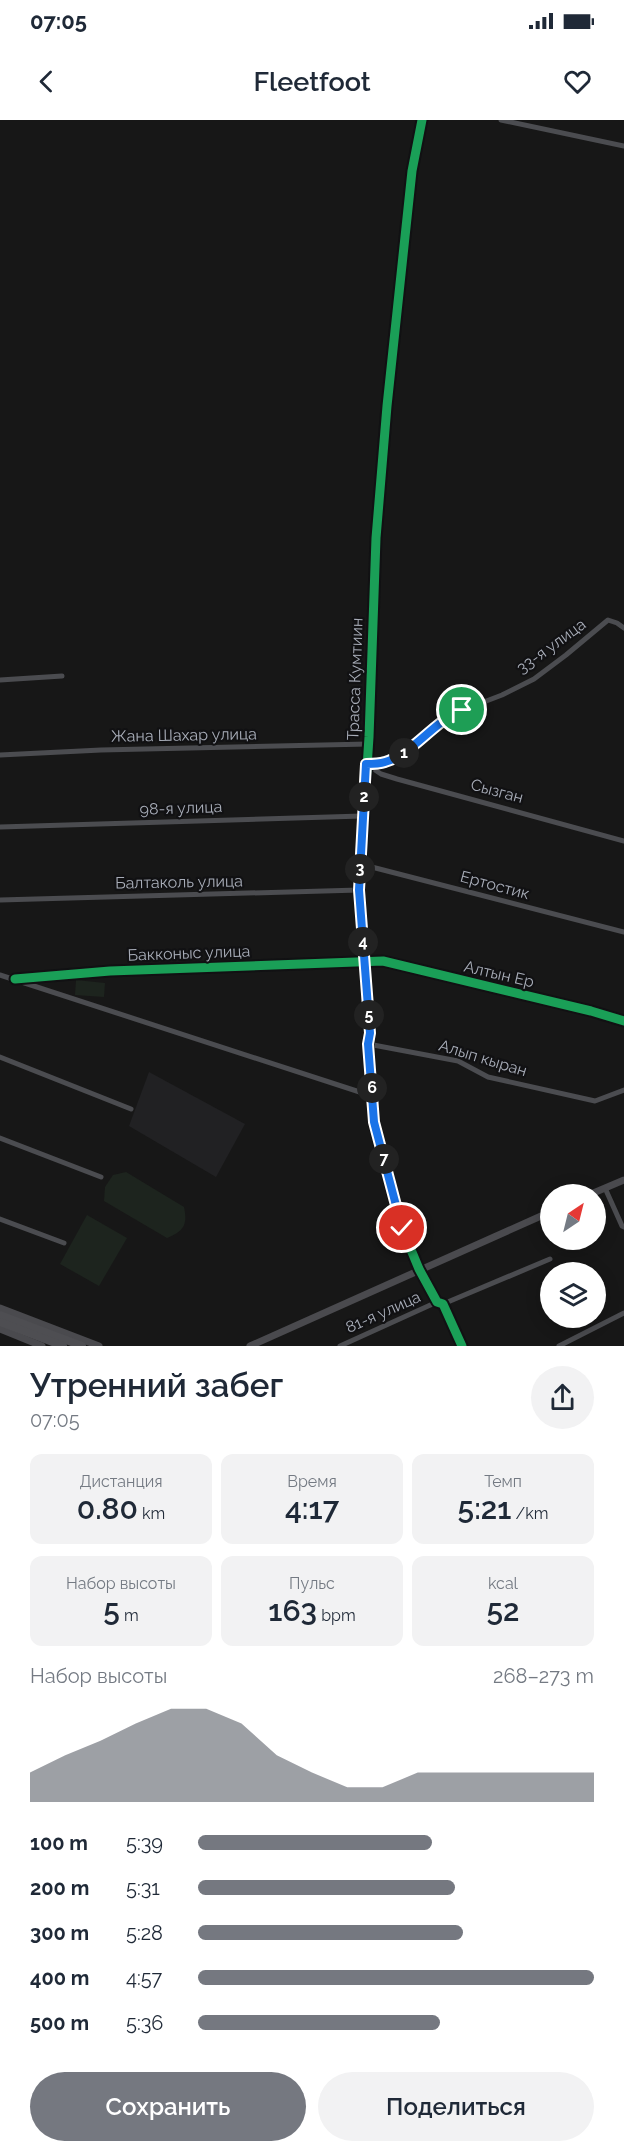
<!DOCTYPE html>
<html lang="ru">
<head>
<meta charset="utf-8">
<style>
  body { margin:0; font-family:Raleway,sans-serif; background:#f2f2f3; color:#1f2937; height:100vh; display:flex; flex-direction:column; font-size:22px; white-space:nowrap }
  * { box-sizing:border-box; margin:0 }
  p { font-size:20px; color:#747a83 }
  .icon { flex:none; width:33px; height:33px; fill:none; stroke:currentColor; stroke-width:2; stroke-linecap:round; stroke-linejoin:round }
  .map { position:relative; height:1226px; overflow:hidden }
  .sheet { display:flex; flex-direction:column; background:#fff; flex:1 }
  .sheet>* { flex:none }
  .needle { width:39px; rotate:35deg }
  .controls { position:absolute; left:540px; top:1064px; display:grid; gap:12px }
  .controls a { display:grid; place-items:center; width:66px; height:66px; border-radius:50%; background:#fff; box-shadow:0 3px 15px #0003; font-size:30px }
  .pin { position:absolute; display:grid; place-items:center; width:51px; height:51px; color:#fff; margin:-26px; border:3px solid #fff; border-radius:50%; box-shadow:0 2px 6px #0007 }
  .km { position:absolute; width:30px; height:30px; margin:-15px; border-radius:50%; background:#222; color:#fff; font-size:16px; line-height:30px; text-align:center }
  .round { display:grid; place-items:center; flex:none; width:63px; height:63px; border-radius:32px; background:#f2f2f3 }
  .headline { display:flex; align-items:center; justify-content:space-between; height:102px; padding:0 30px }
  h1 { font-size:33px; font-weight:600; line-height:45px }
  .figures { display:grid; grid-template-columns:repeat(3,1fr); gap:9px; height:102px; padding:6px 30px }
  .figures div { display:grid; align-content:center; border-radius:12px; background:#f2f2f3; text-align:center }
  .figures b { font-size:30px; font-weight:600 }
  .figures small { font-size:16px; font-weight:400 }
  .figures p { font-size:16px }
  .chart { height:168px; padding:12px 30px }
  .chart p { display:flex; justify-content:space-between }
  .chart svg { width:100%; height:108px; margin-top:6px; fill:#757880; opacity:.7 }
  .action { display:flex; gap:12px; margin-top:auto; padding:12px 30px }
  .action a { flex:1; height:69px; border-radius:36px; background:#757880; color:#fff; font-size:24px; font-weight:600; line-height:69px; text-align:center }
  .action a+a { background:#f2f2f3; color:#1f2937 }
  ul { padding:0 30px; list-style:none; font-size:20px }
  li { display:grid; grid-template-columns:96px 72px 1fr; align-items:center; height:45px }
  li i { height:15px; border-radius:8px; background:#757880 }
  .status { display:flex; justify-content:space-between; align-items:center; height:42px; padding:0 30px; background:#fff; direction:ltr }
  .status svg { height:16px; fill:currentColor }
  header { display:flex; justify-content:space-between; align-items:center; height:78px; padding:0 30px; background:#fff; font-size:27px; font-weight:600 }
  .map>svg:first-child { display:block }
  .built { fill:#212123 }
  .green { fill:#1d241e }
  .lines { fill:none; stroke-linecap:round; stroke-linejoin:round }
  .minor { stroke:#4b4c50; stroke-width:5 }
  .tertiary { stroke:#4b4c50; stroke-width:6 }
  .secondary { stroke:#4a4a4e; stroke-width:7 }
  .trunk { stroke:#4e4e52; stroke-width:8 }
  .cycleway-casing { stroke:#111113; stroke-width:13 }
  .cycleway { stroke:#1a9f57; stroke-width:9 }
  .route-casing { stroke:#fff; stroke-width:12 }
  .route { stroke:#1a73e8; stroke-width:8 }
  .labels { text-anchor:middle; dominant-baseline:central; stroke-width:4.5; stroke-linejoin:round; paint-order:stroke }
  .street-label { font-size:16px; fill:#a8adb8; stroke:#111113 }
</style>
</head>
<body>
<div class="status"><b>07:05</b><svg viewBox="0 0 49 12"><path d="M0 12V9h3v3zM5 12V6h3v6zM10 12V3h3v9zM15 12V0h3v12zM26 1h20v11H26zM47 4h2v5h-2z"/></svg></div>
<header><svg class="icon" aria-label="back" viewBox="0 0 24 24"><path d="M15 5l-7 7 7 7"/></svg>Fleetfoot<svg class="icon" aria-label="heart" viewBox="0 0 24 24"><path d="M12 20l-8-8c-3-5 5-10 8-4 3-6 11-1 8 4z"/></svg></header>
<div class="map">
<svg width="624" height="1226" viewBox="0 0 624 1226">
  <rect width="100%" height="100%" fill="#171717"/>
  <path class="built" d="M149 952 245 1004 216 1057 129 1006Z"/>
  <g class="green">
    <path d="M76 860 105 863 104 877 75 875Z"/>
    <path d="M126 1052 184 1087C188 1106 183 1111 167 1118L104 1081 105 1067 113 1055Z"/>
    <path d="M87 1095 127 1118 99 1166 60 1144Z"/>
  </g>
  <g class="lines">
    <g class="minor">
      <path d="M501 0 624 26"/>
      <path d="M0 560 62 556"/>
      <path d="M0 635 101 630 368 624"/>
      <path d="M366 644 385 642 402 635 447 596 502 575 534 559 566 535 608 500 617 503 624 508"/>
      <path d="M366 644 381 654 397 659 624 721"/>
      <path d="M0 707 362 696"/>
      <path d="M360 744 624 812"/>
      <path d="M0 780 359 770"/>
      <path d="M0 855 372 976"/>
      <path d="M15 859 110 851 383 841 591 891 624 901"/>
      <path d="M368 924 458 941 488 957 595 981 624 970"/>
      <path d="M0 937 131 989"/>
      <path d="M0 1018 101 1057"/>
      <path d="M605 1068 622 1106 624 1107"/>
      <path d="M0 1099 64 1123"/>
      <path d="M419 1149 437 1182 443 1184 462 1226"/>
      <path d="M443 1184 550 1139"/>
      <path d="M340 1226 437 1182"/>
      <path d="M559 1226 624 1193"/>
    </g>
    <path class="tertiary" d="M419 1149 402 1108 374 1002 368 924 370 913 359 770 369 617 376 418 387 286 412 51 422 0"/>
    <g class="secondary">
      <path d="M591 1074 624 1060"/>
      <path d="M0 1188 99 1226"/>
      <path d="M0 1209 42 1226"/>
      <path d="M250 1226 550 1092"/>
    </g>
    <g class="trunk">
      <path d="M0 1195 82 1226"/>
      <path d="M0 1202 63 1226"/>
    </g>
    <defs>
      <g id="cycleway">
        <path d="M422 0 412 51 387 286 376 418 369 617 359 770 370 913 368 924 374 1002 380 1027 402 1108 419 1149 437 1182 443 1184 462 1226"/>
        <path d="M15 859 110 851 383 841 591 891 624 901"/>
      </g>
    </defs>
    <use href="#cycleway" class="cycleway-casing"/>
    <use href="#cycleway" class="cycleway"/>
  </g>
  <g class="lines">
    <defs>
      <path id="route" d="M402 1108 374 1002 368 924 370 913 359 770 366 644C372 644 379 644 385 642 413 634 433 602 462 590"/>
    </defs>
    <use href="#route" class="route-casing"/>
    <use href="#route" class="route"/>
  </g>
  <g class="labels">
    <g class="street-label">
      <text transform="translate(551 526) rotate(-36)">33-я улица</text>
      <text transform="translate(355 559) rotate(-88)">Трасса Кумтиин</text>
      <text transform="translate(184 615) rotate(-1)">Жана Шахар улица</text>
      <text transform="translate(497 671) rotate(15)">Сызган</text>
      <text transform="translate(181 688) rotate(-2)">98-я улица</text>
      <text transform="translate(179 762) rotate(-1)">Балтаколь улица</text>
      <text transform="translate(495 765) rotate(15)">Ертостик</text>
      <text transform="translate(189 833) rotate(-2)">Бакконыс улица</text>
      <text transform="translate(499 854) rotate(13)">Алтын Ер</text>
      <text transform="translate(483 938) rotate(17)">Алып кыран</text>
      <text transform="translate(383 1192) rotate(-24)">81-я улица</text>
    </g>
  </g>
</svg>
<div class="controls">
<a><svg class="needle" viewBox="-14 -14 28 28"><path d="M0-13l5 13h-10z" fill="#e53935"/><path d="M0 13l5-13h-10z" fill="#747a83"/></svg></a>
<a><svg class="icon" aria-label="layers" viewBox="0 0 24 24"><path d="M12 4l9 5-9 5-9-5zM3 14l9 5 9-5"/></svg></a>
</div>
<div class="pin" style="left:462px;top:590px;background:#1e9e55"><svg class="icon" aria-label="arrive" viewBox="0 0 24 24"><path d="M6 21V4h12l-3 4 3 4H6"/></svg></div>
<div class="pin" style="left:402px;top:1108px;background:#d93025"><svg class="icon" aria-label="check" viewBox="0 0 24 24"><path d="M5 12l5 5 9-10"/></svg></div>
<b class="km" style="left:404px;top:633px">1</b>
<b class="km" style="left:364px;top:677px">2</b>
<b class="km" style="left:360px;top:749px">3</b>
<b class="km" style="left:363px;top:822px">4</b>
<b class="km" style="left:369px;top:895px">5</b>
<b class="km" style="left:372px;top:968px">6</b>
<b class="km" style="left:384px;top:1039px">7</b>
</div>
<section class="sheet">
<div class="headline"><div><h1>Утренний забег</h1><p>07:05</p></div><a class="round"><svg class="icon" aria-label="share" viewBox="0 0 24 24"><path d="M12 15V3M7 8l5-5 5 5M5 13v7h14v-7"/></svg></a></div>
<div class="figures">
<div><p>Дистанция</p><b>0.80<small> km</small></b></div>
<div><p>Время</p><b>4:17</b></div>
<div><p>Темп</p><b>5:21<small> /km</small></b></div>
</div>
<div class="figures">
<div><p>Набор высоты</p><b>5<small> m</small></b></div>
<div><p>Пульс</p><b>163<small> bpm</small></b></div>
<div><p>kcal</p><b>52</b></div>
</div>
<div class="chart"><p><span>Набор высоты</span>268–273 m</p>
<svg viewBox="0 0 160 44" preserveAspectRatio="none"><path d="M0 44V32L10 25L20 19L30 12L40 6L50 6L60 12L70 25L80 32L90 38L100 38L110 32L120 32L130 32L140 32L150 32L160 32V44z"/></svg>
</div>
<ul>
<li><b>100 m</b>5:39<i style="width:59%"></i></li>
<li><b>200 m</b>5:31<i style="width:65%"></i></li>
<li><b>300 m</b>5:28<i style="width:67%"></i></li>
<li><b>400 m</b>4:57<i style="width:100%"></i></li>
<li><b>500 m</b>5:36<i style="width:61%"></i></li>
</ul>
<div class="action"><a>Сохранить</a><a>Поделиться</a></div>
</section>
</body>
</html>
